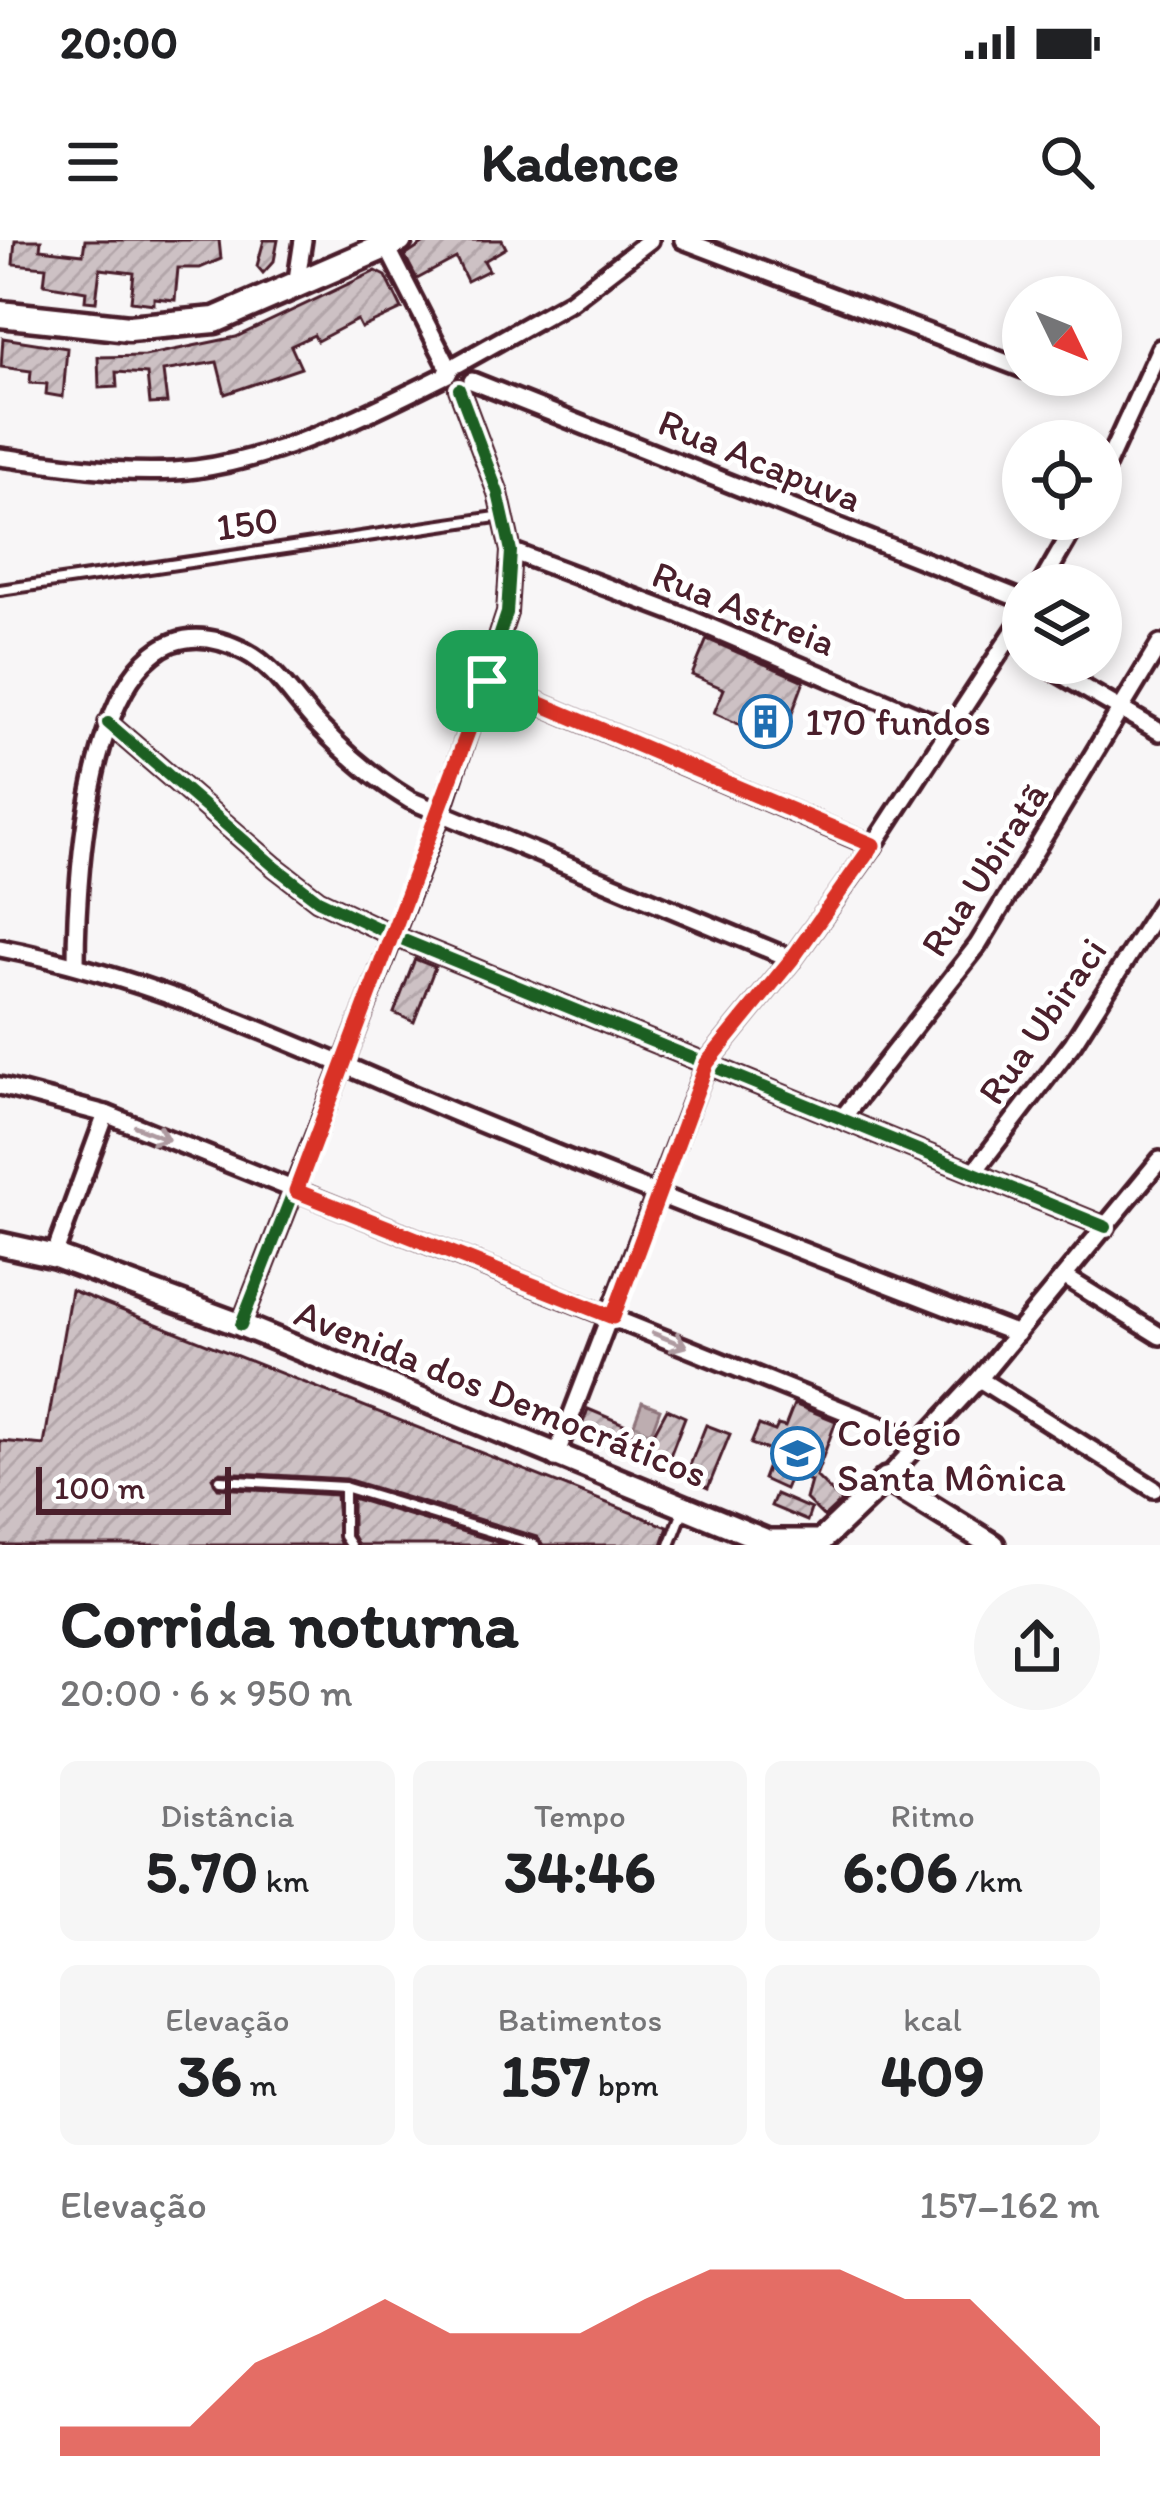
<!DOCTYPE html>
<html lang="pt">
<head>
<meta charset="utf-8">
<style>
  body { margin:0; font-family:Itim,sans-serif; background:#f6f6f6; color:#202124; height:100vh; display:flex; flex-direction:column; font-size:45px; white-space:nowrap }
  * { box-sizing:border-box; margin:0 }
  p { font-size:39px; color:#757577 }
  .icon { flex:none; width:66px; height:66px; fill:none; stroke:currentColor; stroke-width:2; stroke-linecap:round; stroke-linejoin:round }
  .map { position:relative; height:1305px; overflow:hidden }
  .side { display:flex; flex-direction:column; background:#fff; flex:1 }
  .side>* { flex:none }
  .needle { width:78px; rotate:133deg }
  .controls { position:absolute; left:1002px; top:36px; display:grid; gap:24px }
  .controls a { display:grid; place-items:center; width:120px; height:120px; border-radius:50%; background:#fff; box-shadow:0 6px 18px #0003; font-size:60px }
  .scale { position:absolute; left:36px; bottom:30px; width:195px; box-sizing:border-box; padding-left:12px; border:6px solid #4a1f2b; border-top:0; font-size:33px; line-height:42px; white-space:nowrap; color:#4a1f2b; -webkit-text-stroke:9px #fff; paint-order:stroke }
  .pin { position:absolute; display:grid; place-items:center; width:102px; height:102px; color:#fff; margin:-51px; border-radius:24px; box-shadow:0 6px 18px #0006 }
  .round { display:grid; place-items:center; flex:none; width:126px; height:126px; border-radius:63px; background:#f6f6f6 }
  .summary { display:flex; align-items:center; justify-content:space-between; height:204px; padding:0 60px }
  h1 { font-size:66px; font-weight:700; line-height:90px }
  .stats { display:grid; grid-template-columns:repeat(3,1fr); gap:18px; height:204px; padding:12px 60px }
  .stats div { display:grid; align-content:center; border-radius:18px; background:#f6f6f6; text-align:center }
  .stats b { font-size:60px; font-weight:700 }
  .stats small { font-size:33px; font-weight:400 }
  .stats p { font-size:33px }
  .chart { height:336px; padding:24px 60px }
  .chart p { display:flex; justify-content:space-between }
  .chart svg { width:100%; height:216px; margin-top:12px; fill:#d93025; opacity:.7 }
  .status { display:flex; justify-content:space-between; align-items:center; height:84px; padding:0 60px; background:#fff; direction:ltr }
  .status svg { height:33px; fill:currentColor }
  header { display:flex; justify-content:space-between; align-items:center; height:156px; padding:0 60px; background:#fff; font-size:54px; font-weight:700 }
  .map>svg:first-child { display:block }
  .water { fill:url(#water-ripples); stroke:#8f747b; stroke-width:3 }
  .building { fill:url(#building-hatch); stroke:#4a1f2b; stroke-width:3 }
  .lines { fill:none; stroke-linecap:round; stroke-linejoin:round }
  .lane-casing { stroke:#4a1f2b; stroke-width:16 }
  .street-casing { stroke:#4a1f2b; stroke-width:24 }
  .secondary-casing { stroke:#4a1f2b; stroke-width:30 }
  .primary-casing { stroke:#4a1f2b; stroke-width:33 }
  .lane { stroke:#fff; stroke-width:8 }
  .street { stroke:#fff; stroke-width:15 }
  .secondary { stroke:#fff; stroke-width:21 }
  .primary { stroke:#fff; stroke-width:24 }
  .cycleway-casing { stroke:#fff; stroke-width:20 }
  .cycleway { stroke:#1b5e20; stroke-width:12 }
  .oneway { stroke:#ae9aa0 }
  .route-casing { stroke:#fff; stroke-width:24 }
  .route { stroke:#d93025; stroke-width:15 }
  .labels { text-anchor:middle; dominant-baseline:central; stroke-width:10; stroke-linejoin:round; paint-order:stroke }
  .street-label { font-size:39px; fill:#4a1f2b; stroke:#fff }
  .poi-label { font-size:39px; fill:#4a1f2b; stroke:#fff; text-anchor:start }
</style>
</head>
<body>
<div class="status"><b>20:00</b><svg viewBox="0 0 49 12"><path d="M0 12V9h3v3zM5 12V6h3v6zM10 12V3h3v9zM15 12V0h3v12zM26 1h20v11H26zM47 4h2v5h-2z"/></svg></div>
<header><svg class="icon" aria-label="menu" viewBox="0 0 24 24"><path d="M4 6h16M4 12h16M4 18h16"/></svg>Kadence<svg class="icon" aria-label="search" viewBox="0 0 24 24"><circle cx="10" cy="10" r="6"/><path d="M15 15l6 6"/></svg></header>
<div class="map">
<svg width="1160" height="1305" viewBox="0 0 1160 1305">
  <defs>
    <pattern id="water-ripples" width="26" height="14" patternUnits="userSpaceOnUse" patternTransform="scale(3)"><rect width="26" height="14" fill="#bdadb0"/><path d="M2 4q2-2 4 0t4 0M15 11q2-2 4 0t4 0" fill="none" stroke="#9c8c8f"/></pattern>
    <pattern id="building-hatch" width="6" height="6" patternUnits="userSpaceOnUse" patternTransform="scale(3)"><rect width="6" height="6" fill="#cdc1c4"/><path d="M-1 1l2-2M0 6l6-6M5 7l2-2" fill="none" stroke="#b2a5a9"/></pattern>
  </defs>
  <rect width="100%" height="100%" fill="#f8f6f7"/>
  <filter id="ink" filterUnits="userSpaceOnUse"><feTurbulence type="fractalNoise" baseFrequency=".00833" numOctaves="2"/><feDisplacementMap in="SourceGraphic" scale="24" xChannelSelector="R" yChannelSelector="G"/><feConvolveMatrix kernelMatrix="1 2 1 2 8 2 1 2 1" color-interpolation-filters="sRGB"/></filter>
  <g filter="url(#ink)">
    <path class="water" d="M642 1162 660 1169 648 1202 630 1195Z"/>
    <g class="building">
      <path d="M15 0H41L40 9 83 14 85 0H219L221 19 200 28H178L175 60 154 58V64L131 61 134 33 100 29 96 62 85 61 86 51 44 44 46 27 13 24Z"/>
      <path d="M264 0H278L274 21 263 33 257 26Z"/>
      <path d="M429 0H502L506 8 484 21 489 30 467 41 456 18 417 39 405 16Z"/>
      <path d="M376 31 386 36 402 69 361 88 357 80 317 101 314 95 291 106 301 128 225 154 217 122 163 131 167 163 150 164 147 134 116 132 117 147 99 148 98 117 145 116 236 97Z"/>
      <path d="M3 98 67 108 63 157 46 154 47 144 30 143 31 131 1 127Z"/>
      <path d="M707 399 804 441 781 503 714 473 724 449 692 435Z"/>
      <path d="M415 719 435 727 414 782 394 773Z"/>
      <path d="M71 1050 668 1287 662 1305H543L537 1297 346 1239 220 1232 212 1238 218 1248 336 1255 340 1305H0V1201L44 1205Z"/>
      <path d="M794 1164 836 1181 816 1236 841 1261 824 1277 806 1259 811 1241 792 1233 785 1249 763 1239 773 1212 751 1204 759 1185 775 1191 778 1185 785 1187Z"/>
      <path d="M588 1169 631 1187 628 1196 648 1204 667 1169 685 1177 666 1226 578 1196Z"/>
      <path d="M706 1185 730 1194 708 1248 685 1238Z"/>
      <path d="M776 1254 811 1269 807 1281 771 1266Z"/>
      <path d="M352 1258 507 1305H358L352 1294Z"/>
    </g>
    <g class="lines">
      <defs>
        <g id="lane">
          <path d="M0 350 503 276"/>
          <path d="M220 1240 344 1247 535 1305"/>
          <path d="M344 1247V1296L350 1305"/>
          <path d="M670 1305 684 1269"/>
        </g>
        <g id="street">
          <path d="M683 0 1023 129"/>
          <path d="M387 7 450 130"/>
          <path d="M296 46 303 0"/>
          <path d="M458 124 571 61 650 0"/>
          <path d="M472 141 1023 360"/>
          <path d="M0 217C64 225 131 237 196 229 284 217 370 173 448 134"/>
          <path d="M1101 237 1160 108"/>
          <path d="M511 311 681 375 951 490"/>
          <path d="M1041 345 1079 279"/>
          <path d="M1041 423 1160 492"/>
          <path d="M487 441 873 606"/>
          <path d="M108 483 275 627 318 660 394 696 1106 987"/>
          <path d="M0 708C162 739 316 815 468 878 650 953 833 1023 1017 1094"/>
          <path d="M76 724C76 638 89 330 246 412 275 427 295 461 317 484 345 513 376 540 410 560L792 719"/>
          <path d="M0 846 106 874 921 1202"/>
          <path d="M843 877 978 705 1160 404"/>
          <path d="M974 932 1073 803 1160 666"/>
          <path d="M54 1016 106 874"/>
          <path d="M1065 1037 1160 1096"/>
          <path d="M241 1085 440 576 507 373 511 311 498 253 459 149"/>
          <path d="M979 1139 1154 1249"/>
          <path d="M555 1218 707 823 792 719 873 606 1023 377"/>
          <path d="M886 1239 979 1139 1160 920"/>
        </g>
        <g id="secondary">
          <path d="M0 1004 54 1016 241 1085 777 1305"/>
          <path d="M770 1301H821L886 1239 993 1305"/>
        </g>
        <path id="primary" d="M0 74 129 88 215 80 399 0"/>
      </defs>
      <use href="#lane" class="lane-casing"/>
      <use href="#street" class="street-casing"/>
      <use href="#secondary" class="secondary-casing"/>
      <use href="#primary" class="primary-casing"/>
      <use href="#lane" class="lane"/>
      <use href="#street" class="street"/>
      <use href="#secondary" class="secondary"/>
      <use href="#primary" class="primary"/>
      <defs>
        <g id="cycleway">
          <path d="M108 483 275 627 318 660 394 696 1106 987"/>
          <path d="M241 1085 440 576 507 373 511 311 498 253 459 149"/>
        </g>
      </defs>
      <use href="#cycleway" class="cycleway-casing"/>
      <use href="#cycleway" class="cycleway"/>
    </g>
    <defs><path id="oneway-shaft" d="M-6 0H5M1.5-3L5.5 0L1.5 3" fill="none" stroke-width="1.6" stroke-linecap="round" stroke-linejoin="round" transform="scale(3)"/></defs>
    <g class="oneway">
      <use href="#oneway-shaft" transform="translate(152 893) rotate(22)"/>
      <use href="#oneway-shaft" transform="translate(670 1100) rotate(22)"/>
    </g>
  </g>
  <g class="lines" filter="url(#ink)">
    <defs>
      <path id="route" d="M487 441 873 605 792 719 707 823 613 1077 296 951Z"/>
    </defs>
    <use href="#route" class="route-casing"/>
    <use href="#route" class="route"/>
  </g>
  <defs>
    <symbol id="building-ring" viewBox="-11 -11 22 22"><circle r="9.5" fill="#fff" stroke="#1f6fb2" stroke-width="1.5"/><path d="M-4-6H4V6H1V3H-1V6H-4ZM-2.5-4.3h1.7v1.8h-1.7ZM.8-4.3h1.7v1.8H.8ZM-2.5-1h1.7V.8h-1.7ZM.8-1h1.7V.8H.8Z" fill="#1f6fb2"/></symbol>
    <symbol id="school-ring" viewBox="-11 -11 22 22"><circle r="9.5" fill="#fff" stroke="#1f6fb2" stroke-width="1.5"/><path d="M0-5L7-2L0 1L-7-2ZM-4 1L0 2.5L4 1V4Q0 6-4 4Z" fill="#1f6fb2"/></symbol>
  </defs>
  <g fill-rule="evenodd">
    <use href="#building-ring" x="736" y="452" width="59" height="59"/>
    <use href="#school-ring" x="768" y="1184" width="59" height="59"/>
  </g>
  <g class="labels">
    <g class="street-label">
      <text transform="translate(760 220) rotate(22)">Rua Acapuva</text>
      <text transform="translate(247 283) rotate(-8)">150</text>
      <text transform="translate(744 368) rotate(22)">Rua Astreia</text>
      <text transform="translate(984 629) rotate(-57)">Rua Ubiratã</text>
      <text transform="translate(1042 781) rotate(-55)">Rua Ubiraci</text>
      <text transform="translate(501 1153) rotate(22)">Avenida dos Democráticos</text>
    </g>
    <g class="poi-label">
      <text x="805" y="481">170 fundos</text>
      <text x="837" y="1192">Colégio<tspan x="837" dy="45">Santa Mônica</tspan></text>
    </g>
  </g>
</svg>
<div class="controls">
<a><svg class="needle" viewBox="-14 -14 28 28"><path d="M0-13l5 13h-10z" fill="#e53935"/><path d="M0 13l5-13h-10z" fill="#757577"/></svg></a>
<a><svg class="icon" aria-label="locate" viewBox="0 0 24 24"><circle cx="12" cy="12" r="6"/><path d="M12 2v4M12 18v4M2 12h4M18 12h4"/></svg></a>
<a><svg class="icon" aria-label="layers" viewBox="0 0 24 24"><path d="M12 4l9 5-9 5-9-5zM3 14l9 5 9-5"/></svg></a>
</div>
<div class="scale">100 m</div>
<div class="pin" style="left:487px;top:441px;background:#1e9e55"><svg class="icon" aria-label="arrive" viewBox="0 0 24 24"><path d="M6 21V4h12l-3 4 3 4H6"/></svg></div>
</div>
<section class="side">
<div class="summary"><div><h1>Corrida noturna</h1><p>20:00 · 6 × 950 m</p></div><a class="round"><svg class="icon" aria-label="share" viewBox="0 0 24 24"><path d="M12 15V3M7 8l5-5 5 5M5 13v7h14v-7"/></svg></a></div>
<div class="stats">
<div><p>Distância</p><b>5.70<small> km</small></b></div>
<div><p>Tempo</p><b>34:46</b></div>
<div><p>Ritmo</p><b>6:06<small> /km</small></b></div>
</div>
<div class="stats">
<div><p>Elevação</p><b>36<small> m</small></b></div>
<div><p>Batimentos</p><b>157<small> bpm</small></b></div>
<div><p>kcal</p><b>409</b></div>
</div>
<div class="chart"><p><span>Elevação</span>157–162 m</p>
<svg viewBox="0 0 160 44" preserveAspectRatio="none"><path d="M0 44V38L10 38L20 38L30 25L40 19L50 12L60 19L70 19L80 19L90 12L100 6L110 6L120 6L130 12L140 12L150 25L160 38V44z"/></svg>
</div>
</section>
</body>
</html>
